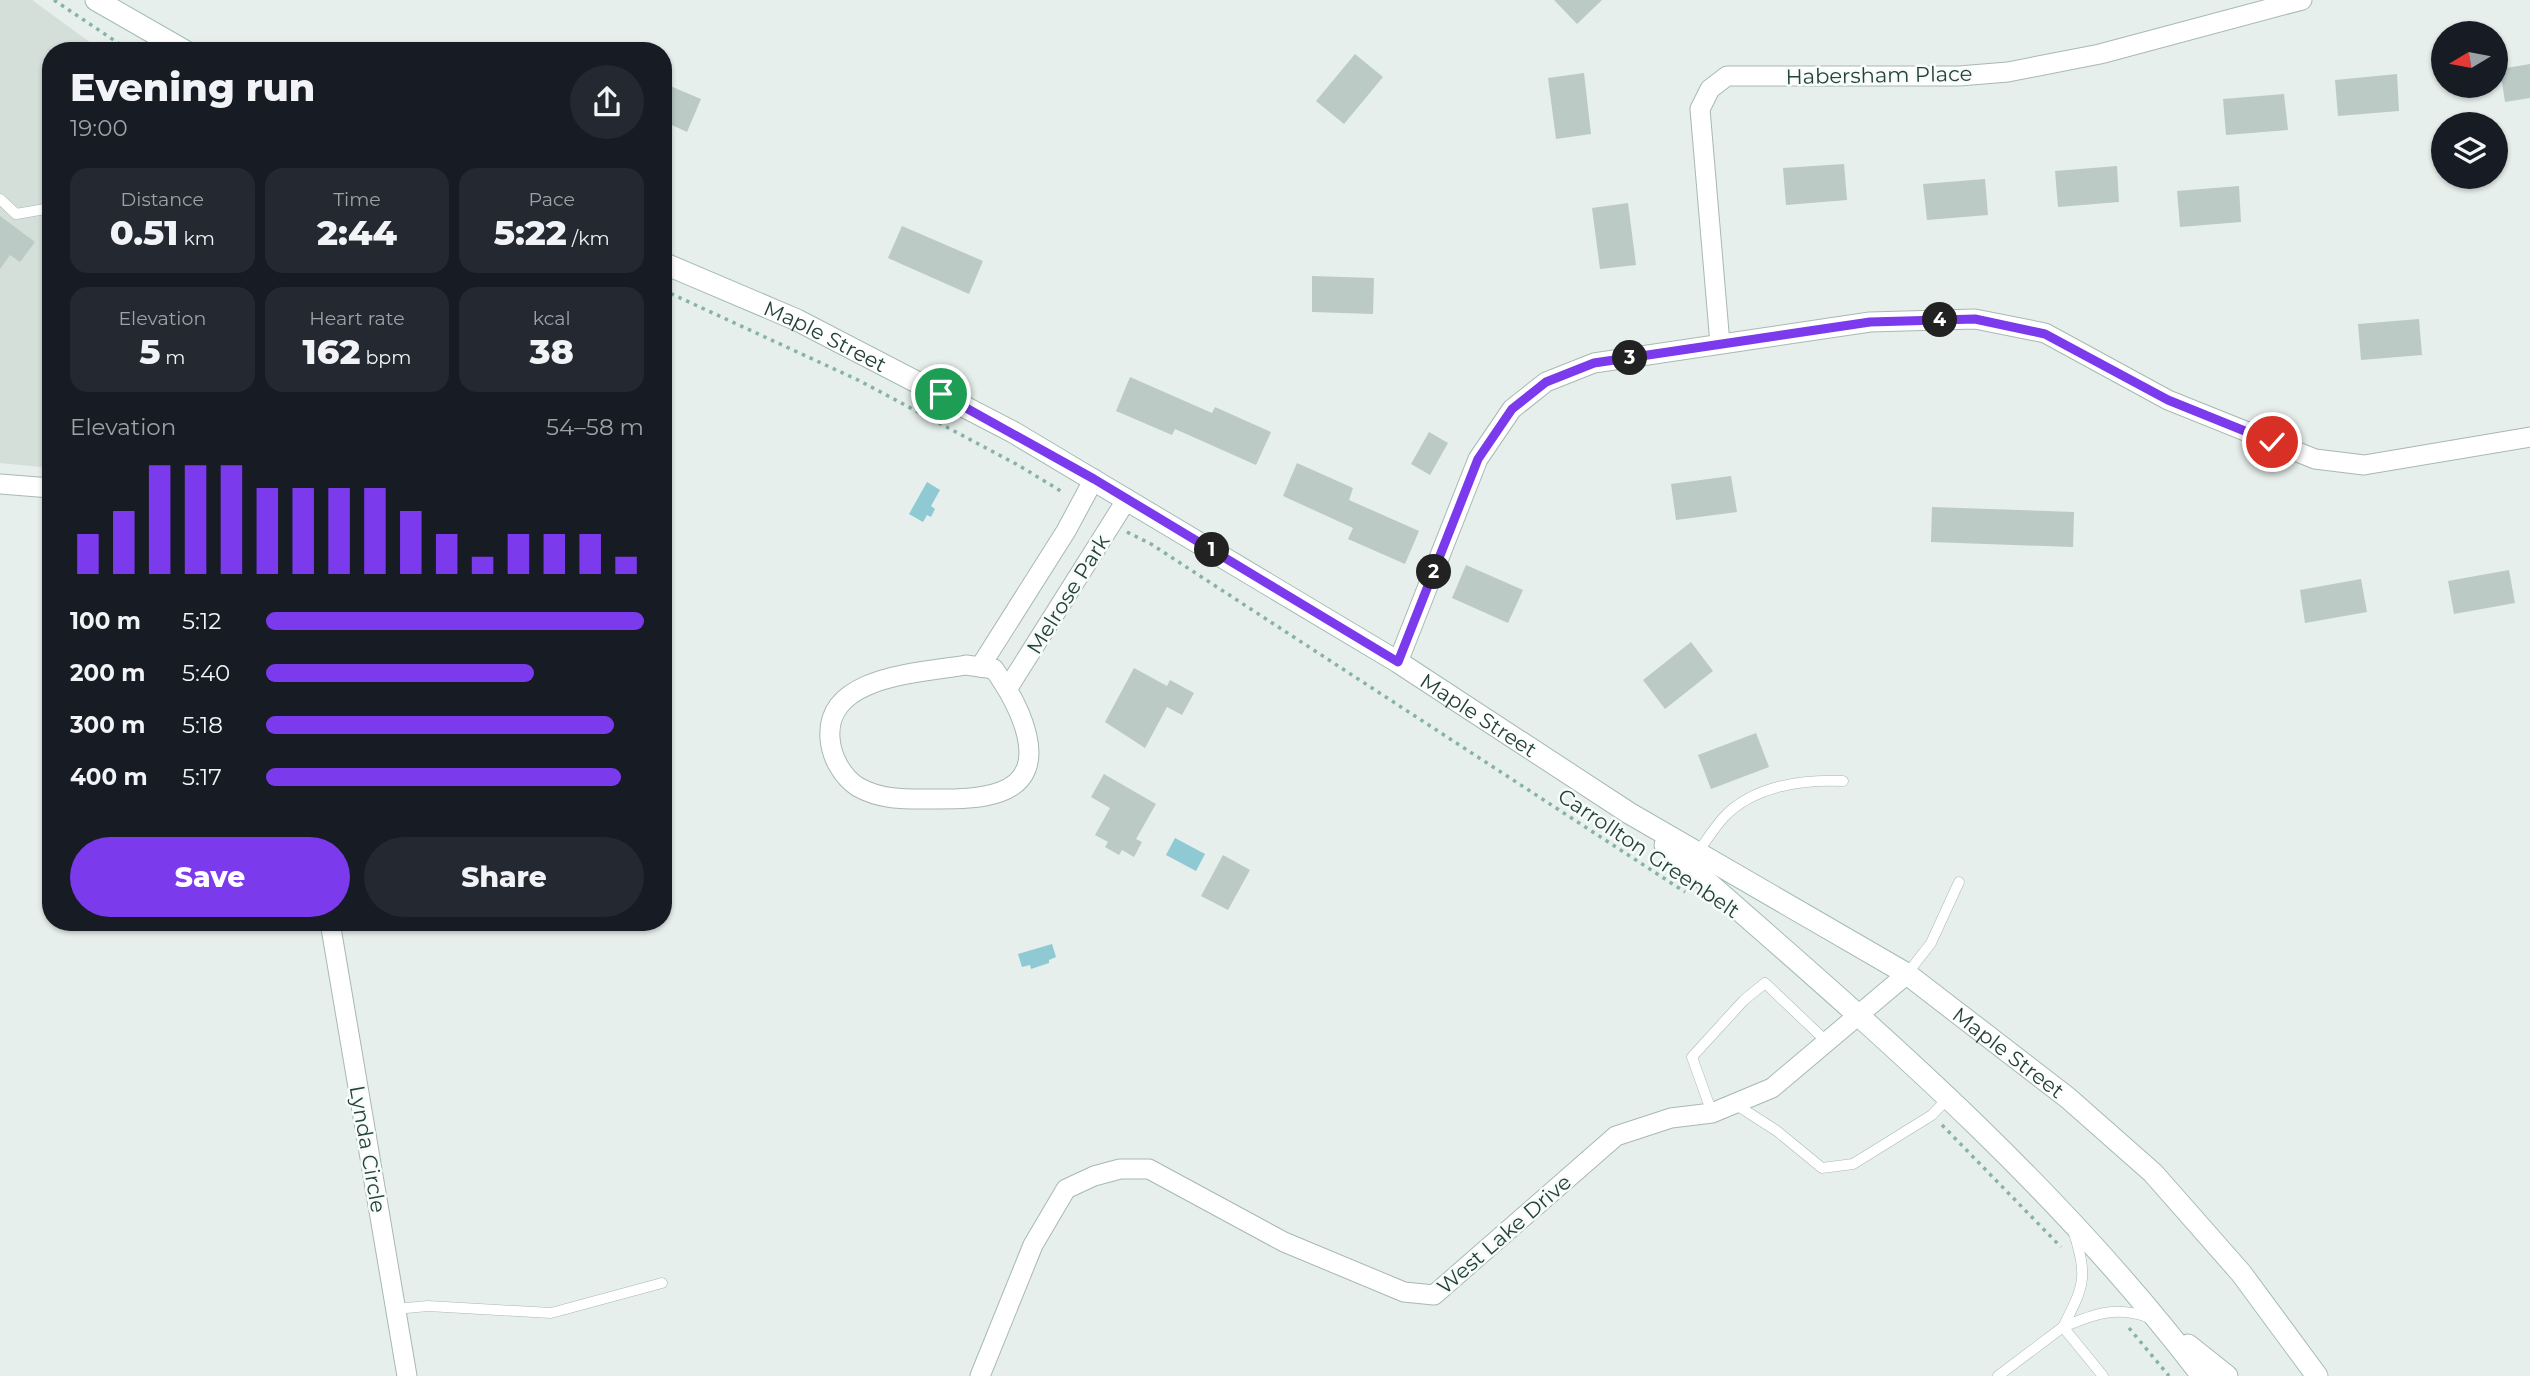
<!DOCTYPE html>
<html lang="en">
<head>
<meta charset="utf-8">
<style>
  body { margin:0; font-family:Montserrat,sans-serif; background:#242831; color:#f1f3f6; height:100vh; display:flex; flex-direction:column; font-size:26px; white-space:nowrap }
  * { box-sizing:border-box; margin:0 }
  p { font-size:23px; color:#9ea1a6 }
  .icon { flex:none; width:38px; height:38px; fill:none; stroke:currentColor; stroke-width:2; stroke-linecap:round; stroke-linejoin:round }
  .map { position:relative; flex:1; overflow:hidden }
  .panel { position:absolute; left:42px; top:42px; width:630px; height:889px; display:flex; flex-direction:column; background:#171b24; border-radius:28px; box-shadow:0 2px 5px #0004 }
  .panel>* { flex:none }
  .needle { width:46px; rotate:260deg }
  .tools { position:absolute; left:2431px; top:21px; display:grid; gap:14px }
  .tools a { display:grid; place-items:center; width:77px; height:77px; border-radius:50%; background:#171b24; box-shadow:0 2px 5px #0004; font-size:35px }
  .pin { position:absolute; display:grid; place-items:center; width:60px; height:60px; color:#fff; margin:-30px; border:4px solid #fff; border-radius:50%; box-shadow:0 2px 7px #0007 }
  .km { position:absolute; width:35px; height:35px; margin:-18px; border-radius:50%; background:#222; color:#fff; font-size:19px; line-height:35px; text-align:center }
  .round { display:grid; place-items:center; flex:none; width:74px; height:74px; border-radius:37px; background:#242831 }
  .summary { display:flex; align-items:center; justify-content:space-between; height:119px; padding:0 28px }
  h1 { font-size:38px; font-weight:800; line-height:52px }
  .metrics { display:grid; grid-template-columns:repeat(3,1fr); gap:10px; height:119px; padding:7px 28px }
  .metrics div { display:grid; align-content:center; border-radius:18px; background:#242831; text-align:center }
  .metrics b { font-size:35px; font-weight:800 }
  .metrics small { font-size:19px; font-weight:400 }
  .metrics p { font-size:19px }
  .chart { height:196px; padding:14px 28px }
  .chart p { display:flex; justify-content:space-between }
  .chart svg { width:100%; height:126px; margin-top:7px; stroke:#7c3aed; stroke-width:6 }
  .button { display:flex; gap:14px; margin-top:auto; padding:14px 28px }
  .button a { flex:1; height:80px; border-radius:42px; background:#7c3aed; color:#fff; font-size:28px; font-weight:800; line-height:80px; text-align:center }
  .button a+a { background:#242831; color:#f1f3f6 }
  ul { padding:0 28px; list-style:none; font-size:23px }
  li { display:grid; grid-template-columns:112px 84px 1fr; align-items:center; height:52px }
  li i { height:18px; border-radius:9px; background:#7c3aed }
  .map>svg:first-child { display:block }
  .built { fill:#d4dfda }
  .water { fill:#8ec9d4 }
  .building { fill:#bbcac4 }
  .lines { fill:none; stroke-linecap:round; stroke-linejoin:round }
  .service-casing { stroke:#a8b8b2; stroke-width:11 }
  .minor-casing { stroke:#a8b8b2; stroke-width:21 }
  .secondary-casing { stroke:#a4bbb3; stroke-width:23 }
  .path { stroke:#86b3a5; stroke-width:3.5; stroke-dasharray:3.5 5; stroke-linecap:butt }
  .service { stroke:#fff; stroke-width:10 }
  .minor { stroke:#fff; stroke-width:19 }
  .secondary { stroke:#fff; stroke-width:21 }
  .route-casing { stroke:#fff; stroke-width:14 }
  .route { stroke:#7c3aed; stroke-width:9 }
  .labels { text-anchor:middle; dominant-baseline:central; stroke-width:5; stroke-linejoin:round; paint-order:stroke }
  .street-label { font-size:21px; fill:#24423a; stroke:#f7fbf9 }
</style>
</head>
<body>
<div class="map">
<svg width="2530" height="1376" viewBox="0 0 2530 1376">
  <rect width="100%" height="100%" fill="#e6efeb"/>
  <path class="built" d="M0 0H32L102 51H51V468L0 463Z"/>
  <g class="water">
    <path d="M927 482 940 490 931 506 935 509 931 517 927 515 923 522 909 514Z"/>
    <path d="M1175 838 1205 854 1196 871 1166 855Z"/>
    <path d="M1052 944 1056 957 1049 960V963L1031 969 1030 965 1022 967 1018 954Z"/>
  </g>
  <g class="building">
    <path d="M1554 0H1602L1577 24Z"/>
    <path d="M1355 54 1383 77 1344 124 1316 101Z"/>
    <path d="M2530 64V98L2505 102 2500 69Z"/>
    <path d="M1584 73 1591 134 1556 139 1548 78Z"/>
    <path d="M2397 74 2399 111 2338 116 2335 80Z"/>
    <path d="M663 83 701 99 687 132 663 121Z"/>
    <path d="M2284 94 2288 130 2226 135 2223 99Z"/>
    <path d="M1844 164 1847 200 1786 205 1783 168Z"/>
    <path d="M2117 166 2119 202 2058 207 2055 171Z"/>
    <path d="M1985 179 1988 215 1927 220 1923 184Z"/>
    <path d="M2239 186 2241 222 2180 227 2177 191Z"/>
    <path d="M1628 203 1636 265 1600 269 1592 208Z"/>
    <path d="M0 216 35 242 20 262 10 255 0 269Z"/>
    <path d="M902 226 983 261 969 294 888 258Z"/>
    <path d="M1312 276 1374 278 1373 314 1312 312Z"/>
    <path d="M2419 319 2422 355 2361 360 2358 324Z"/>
    <path d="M1130 377 1212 413 1215 407 1271 432 1256 465 1175 429 1172 435 1116 411Z"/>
    <path d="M1429 432 1448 443 1430 475 1411 464Z"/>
    <path d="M1297 463 1353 488 1349 500 1419 531 1405 564 1348 539 1353 528 1283 496Z"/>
    <path d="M1731 476 1737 512 1676 520 1671 484Z"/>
    <path d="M1932 507 2074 512 2073 547 1931 542Z"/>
    <path d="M1466 565 1523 590 1508 623 1452 598Z"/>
    <path d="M2509 570 2515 603 2454 614 2448 581Z"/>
    <path d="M2361 579 2367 612 2305 623 2300 590Z"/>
    <path d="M1691 642 1713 671 1665 709 1643 680Z"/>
    <path d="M1134 668 1167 686 1170 680 1194 693 1182 715 1167 707 1145 748 1105 722Z"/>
    <path d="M1756 733 1769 767 1711 789 1698 755Z"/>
    <path d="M1104 774 1156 804 1136 839 1142 842 1134 857 1122 850 1119 855 1105 847 1108 842 1095 835 1110 808 1091 797Z"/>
    <path d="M1223 855 1250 870 1228 910 1201 896Z"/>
  </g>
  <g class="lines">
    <defs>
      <g id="service">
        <path d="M0 199 16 214 51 208"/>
        <path d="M1698 852C1706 841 1714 828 1724 817 1753 786 1803 779 1843 781"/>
        <path d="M1907 974 1931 943 1959 882"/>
        <path d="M1735 1104 1777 1131 1822 1168 1853 1164 1932 1115 1949 1097"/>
        <path d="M1712 1113 1692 1057 1744 1000 1765 983 1827 1042"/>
        <path d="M2074 1233C2088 1278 2084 1286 2063 1327 2094 1314 2117 1305 2150 1318"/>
        <path d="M395 1309 428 1306 551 1313 662 1283"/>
        <path d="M1998 1376 2063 1327 2103 1376"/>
      </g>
      <g id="minor">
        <path d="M1720 344 1700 109 1710 89 1727 76H1959L2008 72 2100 54 2302 0"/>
        <path d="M0 484 51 488"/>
        <path d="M1398 662 1478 459 1512 409 1546 382 1594 363 1870 322 1975 319 2045 333 2168 400 2315 459 2364 465 2530 437"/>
        <path d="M966 665 994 669C1016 700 1057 772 1000 792 980 799 957 799 936 799 909 799 883 801 858 787 842 777 831 756 830 738 825 675 922 673 966 665Z"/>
        <path d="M980 667 1066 531 1094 479"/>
        <path d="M1008 688 1127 499"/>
        <path d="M330 922 407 1376"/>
        <path d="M980 1376 1033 1245 1066 1189 1094 1176 1120 1169H1149L1284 1242 1404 1292 1434 1295 1616 1136 1671 1118 1712 1113 1772 1088 1907 974"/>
      </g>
      <g id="secondary">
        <path d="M96 0 185 51"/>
        <path id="s1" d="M663 263 797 320 1013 432 1398 662 1629 813 1907 974 2068 1098 2153 1173 2241 1273 2317 1376"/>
        <path d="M1665 845C1857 1014 2046 1171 2202 1376"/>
        <path d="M2188 1345 2227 1376"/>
      </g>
    </defs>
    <use href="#service" class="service-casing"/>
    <use href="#minor" class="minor-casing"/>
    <use href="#secondary" class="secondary-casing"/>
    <g class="path">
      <path d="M54 0 130 51"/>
      <path d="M663 290 858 380 1018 465 1064 493"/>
      <path d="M1127 532 1151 544 1685 892"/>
      <path d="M1942 1125 2061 1247"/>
      <path d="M2129 1328 2169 1376"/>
    </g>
    <use href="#service" class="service"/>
    <use href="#minor" class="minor"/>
    <use href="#secondary" class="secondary"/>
  </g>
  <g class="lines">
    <defs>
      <path id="route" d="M941 394 1094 479 1398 662 1478 459 1512 409 1546 382 1594 363 1870 322 1975 319 2045 334 2168 400 2272 442"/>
    </defs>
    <use href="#route" class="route-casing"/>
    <use href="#route" class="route"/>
  </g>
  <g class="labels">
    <g class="street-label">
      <text transform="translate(1879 75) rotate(-1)">Habersham Place</text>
      <text stroke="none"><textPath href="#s1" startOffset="178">Maple Street</textPath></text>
      <text transform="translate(1068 594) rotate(-58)">Melrose Park</text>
      <text stroke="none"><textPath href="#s1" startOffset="934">Maple Street</textPath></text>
      <text transform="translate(1649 853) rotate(34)">Carrollton Greenbelt</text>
      <text stroke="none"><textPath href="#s1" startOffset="1563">Maple Street</textPath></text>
      <text transform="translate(368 1149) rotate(80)">Lynda Circle</text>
      <text transform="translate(1504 1234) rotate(-41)">West Lake Drive</text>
    </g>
  </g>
</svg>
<div class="tools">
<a><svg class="needle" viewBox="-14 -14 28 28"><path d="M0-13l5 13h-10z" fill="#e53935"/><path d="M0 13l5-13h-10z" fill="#9ea1a6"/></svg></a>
<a><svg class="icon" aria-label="layers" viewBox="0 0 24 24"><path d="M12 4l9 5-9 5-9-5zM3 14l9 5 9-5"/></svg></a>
</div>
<div class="pin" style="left:941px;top:394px;background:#1e9e55"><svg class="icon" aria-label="arrive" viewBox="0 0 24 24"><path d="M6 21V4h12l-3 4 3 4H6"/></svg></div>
<div class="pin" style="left:2272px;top:442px;background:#d93025"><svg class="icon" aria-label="check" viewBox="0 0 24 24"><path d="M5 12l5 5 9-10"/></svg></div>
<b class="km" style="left:1212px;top:550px">1</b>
<b class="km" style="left:1434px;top:572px">2</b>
<b class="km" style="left:1630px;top:358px">3</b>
<b class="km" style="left:1940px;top:320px">4</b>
<section class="panel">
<div class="summary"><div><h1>Evening run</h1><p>19:00</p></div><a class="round"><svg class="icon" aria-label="share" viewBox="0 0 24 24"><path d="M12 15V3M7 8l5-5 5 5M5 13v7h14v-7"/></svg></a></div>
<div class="metrics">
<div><p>Distance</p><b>0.51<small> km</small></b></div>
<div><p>Time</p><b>2:44</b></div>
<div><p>Pace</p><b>5:22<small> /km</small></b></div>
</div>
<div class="metrics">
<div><p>Elevation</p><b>5<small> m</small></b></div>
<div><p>Heart rate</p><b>162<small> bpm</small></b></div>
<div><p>kcal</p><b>38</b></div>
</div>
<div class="chart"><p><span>Elevation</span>54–58 m</p>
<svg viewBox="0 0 160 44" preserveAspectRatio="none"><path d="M5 44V30M15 44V22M25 44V6M35 44V6M45 44V6M55 44V14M65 44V14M75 44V14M85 44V14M95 44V22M105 44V30M115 44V38M125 44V30M135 44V30M145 44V30M155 44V38"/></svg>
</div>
<ul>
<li><b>100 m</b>5:12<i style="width:100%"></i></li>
<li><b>200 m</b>5:40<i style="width:71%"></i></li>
<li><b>300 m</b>5:18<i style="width:92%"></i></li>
<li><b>400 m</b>5:17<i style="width:94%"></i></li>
</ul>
<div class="button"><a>Save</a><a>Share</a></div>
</section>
</div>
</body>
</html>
